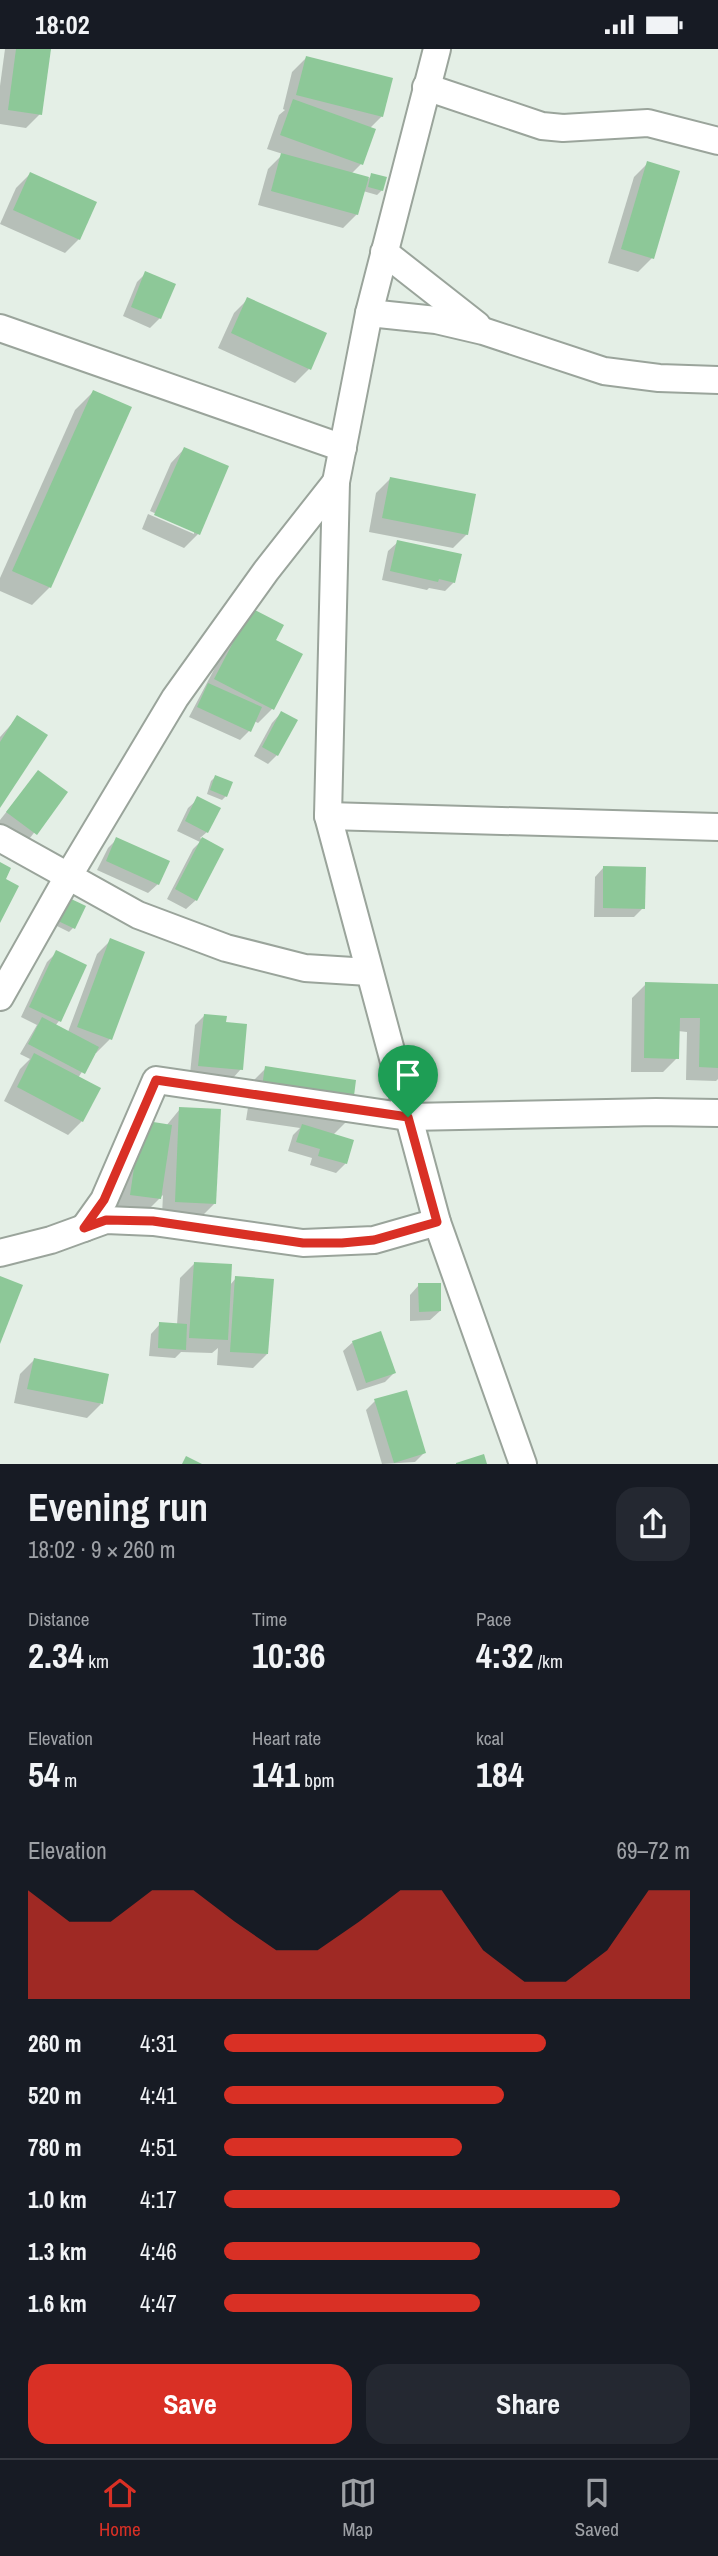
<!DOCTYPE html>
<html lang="en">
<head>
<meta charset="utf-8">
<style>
  body { margin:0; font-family:"Archivo Narrow",sans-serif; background:#242831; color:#f1f3f6; height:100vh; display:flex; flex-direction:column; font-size:26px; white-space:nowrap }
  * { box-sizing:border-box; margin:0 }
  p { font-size:23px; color:#9ea1a6 }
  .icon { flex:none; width:38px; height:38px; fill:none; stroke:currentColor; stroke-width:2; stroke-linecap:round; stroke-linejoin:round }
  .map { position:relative; height:1415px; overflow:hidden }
  .sheet { display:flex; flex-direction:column; background:#171b24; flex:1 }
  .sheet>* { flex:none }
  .pin { position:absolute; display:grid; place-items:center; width:60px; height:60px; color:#fff; margin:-72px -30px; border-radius:50% 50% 50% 0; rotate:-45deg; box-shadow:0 0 7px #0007 }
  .pin .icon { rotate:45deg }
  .round { display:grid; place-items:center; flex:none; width:74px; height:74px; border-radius:21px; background:#242831 }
  .overview { display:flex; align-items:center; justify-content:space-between; height:119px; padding:0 28px }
  h1 { font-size:38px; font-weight:700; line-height:52px }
  .stats { display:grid; grid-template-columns:repeat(3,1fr); gap:10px; height:119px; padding:7px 28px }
  .stats div { display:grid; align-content:center }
  .stats b { font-size:35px; font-weight:700 }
  .stats small { font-size:19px; font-weight:400 }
  .stats p { font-size:19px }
  .chart { height:196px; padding:14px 28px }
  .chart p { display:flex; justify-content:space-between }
  .chart svg { width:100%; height:126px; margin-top:7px; fill:#d93025; opacity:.7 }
  .button { display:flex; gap:14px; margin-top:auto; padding:14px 28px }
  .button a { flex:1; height:80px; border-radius:21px; background:#d93025; color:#fff; font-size:28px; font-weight:700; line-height:80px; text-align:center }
  .button a+a { background:#242831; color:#f1f3f6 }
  ul { padding:0 28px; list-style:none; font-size:23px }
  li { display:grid; grid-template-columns:112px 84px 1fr; align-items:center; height:52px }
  li i { height:18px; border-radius:9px; background:#d93025 }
  .status { display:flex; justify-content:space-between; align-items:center; height:49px; padding:0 35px; background:#171b24; direction:ltr }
  .status svg { height:19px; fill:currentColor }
  .menu { display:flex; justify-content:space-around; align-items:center; height:98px; border-top:2px solid #363941; background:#171b24; font-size:19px; color:#9ea1a6 }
  .menu a { display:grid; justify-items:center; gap:4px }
  .menu .current { color:#d93025 }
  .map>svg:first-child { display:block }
  .shadow { fill:#0003 }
  .building { fill:#8dc898 }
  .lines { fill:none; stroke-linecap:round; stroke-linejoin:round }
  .street-casing { stroke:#9aa49b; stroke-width:30 }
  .street { stroke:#fff; stroke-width:26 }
  .route-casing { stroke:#fff; stroke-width:14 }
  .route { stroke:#d93025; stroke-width:9 }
</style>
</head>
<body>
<div class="status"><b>18:02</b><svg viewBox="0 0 49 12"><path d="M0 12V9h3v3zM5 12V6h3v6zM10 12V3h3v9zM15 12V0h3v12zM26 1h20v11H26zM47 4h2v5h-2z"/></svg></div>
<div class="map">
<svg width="718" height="1415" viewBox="0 0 718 1415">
  <rect width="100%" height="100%" fill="#e4efe6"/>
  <g class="shadow">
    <path d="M5 0H50L40 65 26 79 0 75V37Z"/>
    <path d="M306 9 382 67 369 80 361 115 351 125 368 130 372 126 382 141 377 146 363 142 357 165 343 179 258 156 268 120 283 105 267 100 279 66 285 61 283 60 292 23Z"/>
    <path d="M648 114 652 209 638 223 608 214 634 128Z"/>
    <path d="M30 125 95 154 79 190 65 204 0 175 16 139Z"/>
    <path d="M146 224 160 269 150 279 123 267 137 233Z"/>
    <path d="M248 250 309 320 295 334 218 299 234 264Z"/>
    <path d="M93 343 50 538 32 556 0 542V529L75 361Z"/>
    <path d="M184 400 198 485 184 499 142 480 148 465 194 485V482L150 462 171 414Z"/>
    <path d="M390 430 467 485 453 499 369 483 376 444Z"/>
    <path d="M398 493 454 533 445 542 429 539 427 541 382 531 388 502Z"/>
    <path d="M238 575 301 606 272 660 258 674 254 672 249 682 240 691 189 668Z"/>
    <path d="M281 664 277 706 268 715 254 707 272 674Z"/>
    <path d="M17 669 0 756V688Z"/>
    <path d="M38 723 66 743 26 794 0 775V771Z"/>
    <path d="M215 728 226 747 222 751 207 745 211 732Z"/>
    <path d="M198 750 207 783 200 789 222 801 196 851 186 860 167 850 193 800 200 793 177 782 188 759Z"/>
    <path d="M117 790 158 835 148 844 97 821 108 799Z"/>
    <path d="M604 818 643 859 634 868H594L595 828Z"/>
    <path d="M63 854 73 879 69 883 53 875Z"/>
    <path d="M110 892V990L96 1004H94L78 1029 82 1072 68 1086 4 1052 20 1020 30 1010 20 1005 37 976 21 968 47 913 57 903 85 917 59 972 55 977 68 983 97 905Z"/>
    <path d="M646 935 718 937V1030L716 1032 686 1031 687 983 678 982 677 1009 663 1023H631L632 949Z"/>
    <path d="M204 967 224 975 241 1020 232 1030 190 1025 195 976Z"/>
    <path d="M266 1019 349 1070 333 1086 346 1114 336 1124 310 1116 312 1109 288 1102 293 1086 300 1079 246 1071 252 1033Z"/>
    <path d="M180 1060 215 1154 201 1168 162 1166 163 1146 145 1164 117 1159 127 1087 166 1077Z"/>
    <path d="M194 1215 230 1236 236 1229 267 1305 253 1319 217 1316 218 1299 212 1304 181 1303 175 1309 149 1307 151 1285 160 1275 177 1276 180 1229Z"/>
    <path d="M419 1236 440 1262 430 1271 410 1272V1246Z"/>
    <path d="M353 1293 394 1324 385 1333 357 1342 343 1302Z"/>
    <path d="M34 1311 101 1355 87 1369 14 1354 20 1325Z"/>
    <path d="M375 1352 424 1404 415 1413 382 1415 366 1361Z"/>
  </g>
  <g class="building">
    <path d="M16 0H51L42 66 8 61Z"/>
    <path d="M306 7 393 29 383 68 296 46Z"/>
    <path d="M293 50 376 80 363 116 280 86Z"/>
    <path d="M281 104 369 128 358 166 271 142Z"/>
    <path d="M647 112 680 122 654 210 621 200Z"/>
    <path d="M30 123 97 153 80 191 13 161Z"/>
    <path d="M371 124 387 128 383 142 368 138Z"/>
    <path d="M145 222 176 235 161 270 131 258Z"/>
    <path d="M247 248 327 284 311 321 231 284Z"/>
    <path d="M93 341 132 358 51 539 12 522Z"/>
    <path d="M184 398 229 417 200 486 154 466Z"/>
    <path d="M390 428 476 445 468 486 382 469Z"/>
    <path d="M397 491 462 505 455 534 439 530 438 533 390 522Z"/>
    <path d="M251 559 284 576 276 591 303 605 274 661 214 630Z"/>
    <path d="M208 634 262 658 251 683 197 658Z"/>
    <path d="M281 662 298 671 278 707 262 698Z"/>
    <path d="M17 666 48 686 0 759V693Z"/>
    <path d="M38 721 68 743 37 786 6 763Z"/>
    <path d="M215 726 233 733 227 748 210 741Z"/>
    <path d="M197 747 221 759 208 784 185 772Z"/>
    <path d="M116 788 170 812 159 836 106 812Z"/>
    <path d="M202 788 224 800 197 852 175 840Z"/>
    <path d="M0 813 11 819 6 830 19 837 0 874Z"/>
    <path d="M603 817 646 818 645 860 603 859Z"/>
    <path d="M67 848 86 857 75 880 56 871Z"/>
    <path d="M110 889 145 903 112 991 77 978Z"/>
    <path d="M56 901 87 916 61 973 29 958Z"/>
    <path d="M645 933 718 935V1019L699 1018 700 969H680L679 1010 644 1009Z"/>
    <path d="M204 965 227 967 226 973 247 975 243 1021 198 1017Z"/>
    <path d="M42 968 99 998 85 1025 28 995Z"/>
    <path d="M34 1004 101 1039 83 1073 17 1038Z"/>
    <path d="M265 1017 356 1031 351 1071 259 1058Z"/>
    <path d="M179 1058 221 1060 216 1155 175 1153Z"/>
    <path d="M141 1071 172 1076 161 1150 130 1146Z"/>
    <path d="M302 1075 354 1091 347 1115 318 1107 320 1100 296 1093Z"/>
    <path d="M194 1213 232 1215 228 1291 189 1289Z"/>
    <path d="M0 1227 23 1236 0 1295Z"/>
    <path d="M235 1227 274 1230 268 1305 230 1303Z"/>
    <path d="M418 1234H441V1262L419 1263Z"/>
    <path d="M159 1273 187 1275 186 1301 158 1299Z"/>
    <path d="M381 1282 396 1324 366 1334 352 1292Z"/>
    <path d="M34 1309 109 1325 103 1355 27 1340Z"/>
    <path d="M407 1341 426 1404 394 1414 374 1350Z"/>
    <path d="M484 1405 487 1415H456V1414Z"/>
    <path d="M186 1407 202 1415H182Z"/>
  </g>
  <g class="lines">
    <defs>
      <g id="street">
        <path d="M437 0 369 264 336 433 328 767 437 1173 523 1415"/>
        <path d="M426 38 542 77 563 79 648 74 718 92"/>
        <path d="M384 203 477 276"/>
        <path d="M369 264 436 271 483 282 604 322 659 329 718 331"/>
        <path d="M0 279 343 399"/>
        <path d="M328 767 718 778"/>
        <path d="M0 789 138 866 226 899 305 919 369 923"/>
        <path d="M0 948 69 826 175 649 266 522 336 433"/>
        <path d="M84 1179 104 1151 156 1031 408 1068 656 1063 718 1064"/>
        <path d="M0 1204 51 1191 106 1171 153 1173 303 1194 374 1191 437 1173"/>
      </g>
    </defs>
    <use href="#street" class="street-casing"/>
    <use href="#street" class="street"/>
  </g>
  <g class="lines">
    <defs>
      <path id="route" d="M156 1031 408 1068 437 1173 374 1191 342 1194H303L153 1172 106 1171 84 1179 104 1151Z"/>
    </defs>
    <use href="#route" class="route-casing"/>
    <use href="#route" class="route"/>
  </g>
</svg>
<div class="pin" style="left:408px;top:1068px;background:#1e9e55"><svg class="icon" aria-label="arrive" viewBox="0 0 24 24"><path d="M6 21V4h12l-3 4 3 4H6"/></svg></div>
</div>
<section class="sheet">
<div class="overview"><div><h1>Evening run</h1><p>18:02 · 9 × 260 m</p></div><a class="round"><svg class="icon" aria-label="share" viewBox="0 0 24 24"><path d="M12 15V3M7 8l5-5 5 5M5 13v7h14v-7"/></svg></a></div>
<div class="stats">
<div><p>Distance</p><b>2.34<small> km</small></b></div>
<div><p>Time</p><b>10:36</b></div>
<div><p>Pace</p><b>4:32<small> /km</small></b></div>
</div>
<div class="stats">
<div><p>Elevation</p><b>54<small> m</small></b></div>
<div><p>Heart rate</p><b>141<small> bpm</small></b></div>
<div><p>kcal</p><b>184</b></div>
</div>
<div class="chart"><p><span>Elevation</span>69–72 m</p>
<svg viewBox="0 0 160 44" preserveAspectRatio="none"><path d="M0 44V6L10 17L20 17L30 6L40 6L50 17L60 27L70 27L80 17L90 6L100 6L110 27L120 38L130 38L140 27L150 6L160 6V44z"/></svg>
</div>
<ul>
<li><b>260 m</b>4:31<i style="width:69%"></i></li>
<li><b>520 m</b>4:41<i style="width:60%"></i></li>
<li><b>780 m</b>4:51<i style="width:51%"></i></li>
<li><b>1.0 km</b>4:17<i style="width:85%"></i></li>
<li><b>1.3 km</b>4:46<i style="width:55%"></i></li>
<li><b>1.6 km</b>4:47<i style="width:55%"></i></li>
</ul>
<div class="button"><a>Save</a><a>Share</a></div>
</section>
<nav class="menu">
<a class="current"><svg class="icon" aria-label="home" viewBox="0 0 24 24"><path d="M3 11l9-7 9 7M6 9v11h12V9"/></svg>Home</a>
<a><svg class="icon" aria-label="map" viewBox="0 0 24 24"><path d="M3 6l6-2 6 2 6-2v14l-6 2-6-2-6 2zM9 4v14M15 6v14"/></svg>Map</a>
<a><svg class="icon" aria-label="saved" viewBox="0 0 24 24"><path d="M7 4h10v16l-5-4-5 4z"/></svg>Saved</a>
</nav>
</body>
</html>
